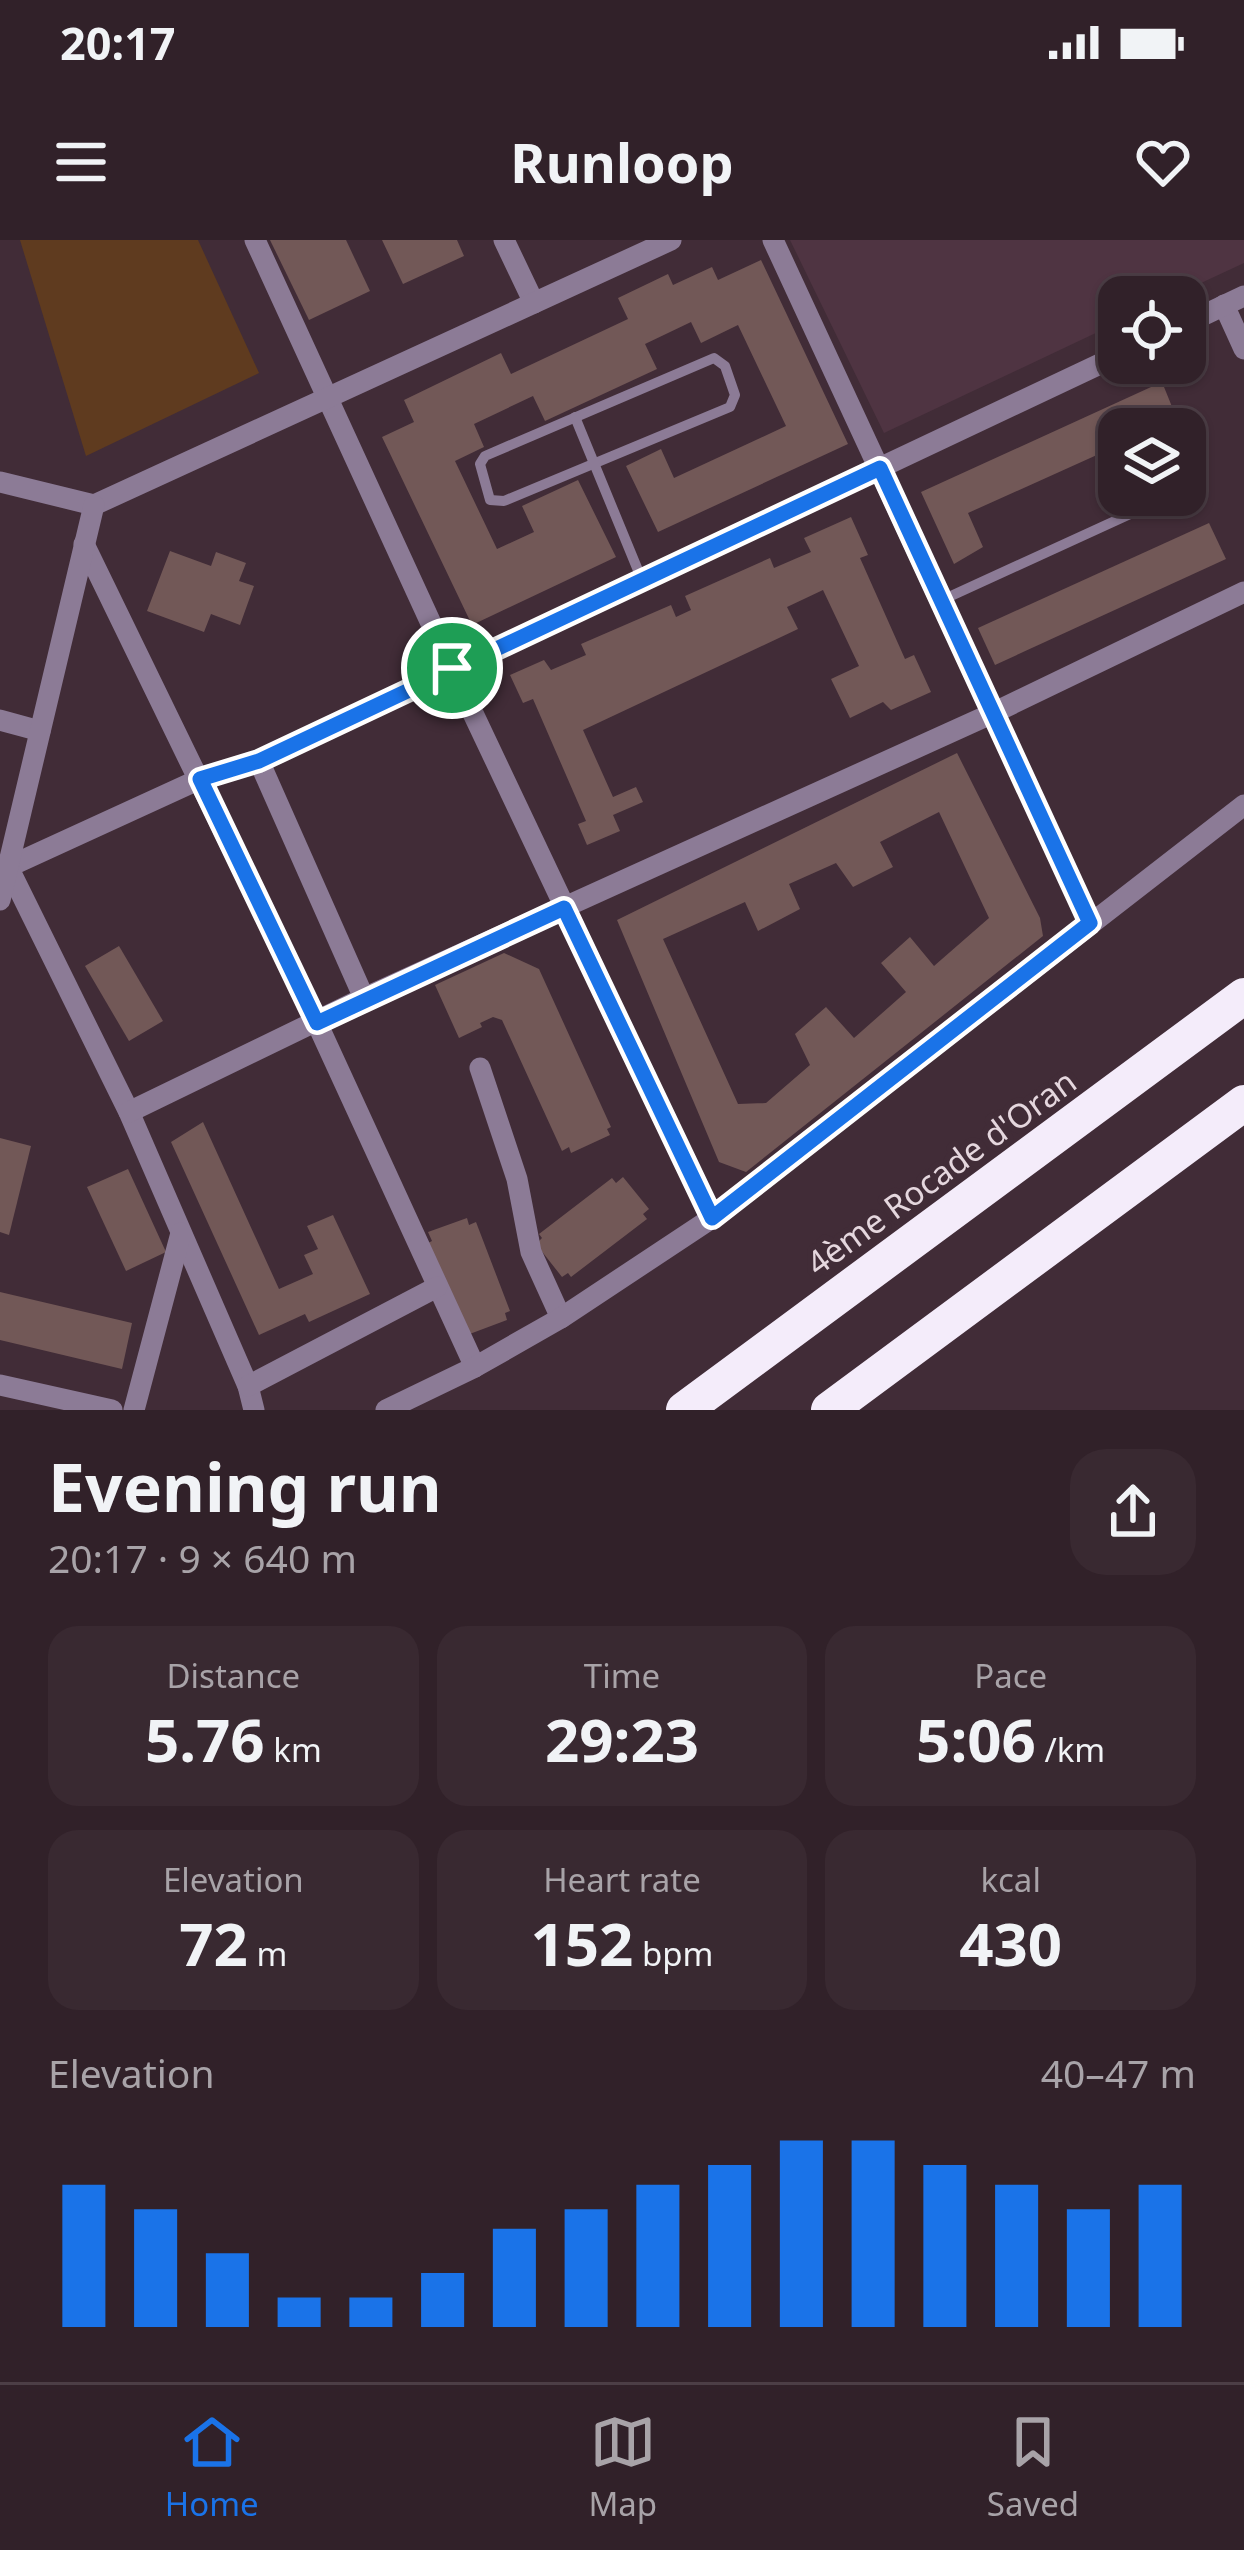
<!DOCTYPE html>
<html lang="en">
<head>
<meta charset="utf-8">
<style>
  body { margin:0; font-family:"Noto Sans",sans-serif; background:#392931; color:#f1f3f6; height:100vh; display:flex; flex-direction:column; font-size:45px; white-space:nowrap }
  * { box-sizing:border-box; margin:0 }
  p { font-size:39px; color:#a8a3a8 }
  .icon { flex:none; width:66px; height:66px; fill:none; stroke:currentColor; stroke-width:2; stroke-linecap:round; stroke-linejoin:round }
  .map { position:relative; height:1170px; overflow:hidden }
  .drawer { display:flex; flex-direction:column; background:#312129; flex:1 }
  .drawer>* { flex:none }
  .controls { position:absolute; left:1098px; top:36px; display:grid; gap:24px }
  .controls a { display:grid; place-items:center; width:108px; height:108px; border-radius:24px; background:#312129; box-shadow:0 3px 9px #0004,0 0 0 3px #4c3e46; font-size:60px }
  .pin { position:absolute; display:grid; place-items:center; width:102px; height:102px; color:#fff; margin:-51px; border:6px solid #fff; border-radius:50%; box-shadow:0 3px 12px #0007 }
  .round { display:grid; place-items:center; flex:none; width:126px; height:126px; border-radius:36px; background:#392931 }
  .summary { display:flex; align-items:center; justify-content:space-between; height:204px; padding:0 48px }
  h1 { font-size:66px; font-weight:700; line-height:90px }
  .figures { display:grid; grid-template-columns:repeat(3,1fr); gap:18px; height:204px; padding:12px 48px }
  .figures div { display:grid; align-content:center; border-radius:30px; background:#392931; text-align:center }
  .figures b { font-size:60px; font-weight:700 }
  .figures small { font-size:33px; font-weight:400 }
  .figures p { font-size:33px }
  .chart { height:336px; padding:24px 48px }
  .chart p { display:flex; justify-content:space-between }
  .chart svg { width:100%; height:216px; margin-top:12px; stroke:#1a73e8; stroke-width:6 }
  .status { display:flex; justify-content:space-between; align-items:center; height:84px; padding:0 60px; background:#312129; direction:ltr }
  .status svg { height:33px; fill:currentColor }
  header { display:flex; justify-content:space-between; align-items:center; height:156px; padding:0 48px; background:#312129; font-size:54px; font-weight:700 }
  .tabs { display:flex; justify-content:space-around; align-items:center; height:168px; border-top:3px solid #4c3e46; background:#312129; font-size:33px; color:#a8a3a8 }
  .tabs a { display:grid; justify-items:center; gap:6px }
  .tabs .selected { color:#1a73e8 }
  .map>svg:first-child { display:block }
  .built { fill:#4f3442 }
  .green { fill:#5f3b1f }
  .building { fill:#725857; fill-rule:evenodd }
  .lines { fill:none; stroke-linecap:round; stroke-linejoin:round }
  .service { stroke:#8c7b96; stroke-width:10 }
  .minor { stroke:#8c7b96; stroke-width:21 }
  .motorway { stroke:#f4ecfa; stroke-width:36 }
  .route-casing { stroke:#fff; stroke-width:24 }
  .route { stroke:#1a73e8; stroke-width:15 }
  .labels { text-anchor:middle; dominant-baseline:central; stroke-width:12; stroke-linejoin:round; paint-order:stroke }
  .street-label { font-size:33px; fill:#e5d7de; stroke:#412c37 }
</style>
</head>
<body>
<div class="status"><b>20:17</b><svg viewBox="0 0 49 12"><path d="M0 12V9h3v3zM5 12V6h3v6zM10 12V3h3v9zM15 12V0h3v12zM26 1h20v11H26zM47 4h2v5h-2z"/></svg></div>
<header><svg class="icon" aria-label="menu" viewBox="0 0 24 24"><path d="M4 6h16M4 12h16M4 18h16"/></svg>Runloop<svg class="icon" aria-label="heart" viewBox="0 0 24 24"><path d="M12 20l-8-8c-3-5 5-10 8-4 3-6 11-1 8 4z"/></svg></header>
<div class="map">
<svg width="1244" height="1170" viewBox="0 0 1244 1170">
  <rect width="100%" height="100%" fill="#412c37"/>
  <path class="built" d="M790 0H1244V23L1171 57H1119V82L884 193Z"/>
  <path class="green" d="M20 0H198L259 133 86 216Z"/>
  <g class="building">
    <path d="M270 0H346L370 51 309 80Z"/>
    <path d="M382 0H457L464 16 403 44Z"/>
    <path d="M761 20 848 204 658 292 626 226 661 209 674 238 786 186 738 85 701 103 691 82 645 104 657 129 545 181 533 156 474 184 484 207 455 221 497 309 534 292 522 266 578 240 616 317 472 385 382 197 414 182 404 160 501 113 511 134 628 79 618 58 668 34 673 45 712 27 718 40Z"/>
    <path d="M1162 142 1181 189H1119V205L968 273 983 307 954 324 921 252Z"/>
    <path d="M851 277 868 315 860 318 905 419 914 415 931 452 891 470 883 462 850 478 831 439 859 426 823 350 787 367 798 389 583 490 613 557 636 547 643 562 613 575 620 591 587 605 578 584 586 581 533 459 523 463 510 435 544 420 551 430 586 415 581 404 671 365 676 377 691 370 685 356 770 318 774 328 811 312 804 298Z"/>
    <path d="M1209 283 1226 319 995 425 978 388Z"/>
    <path d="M170 311 211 326 216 312 246 323 239 341 254 346 240 385 211 374 204 392 147 371Z"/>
    <path d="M957 513 1040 678 1043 696 746 932 719 922 617 680ZM939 572 989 678 934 726 910 697 881 723 906 752 854 798 826 767 795 794 810 825 766 863 738 864 663 699 745 662 758 691 800 669 789 644 836 623 853 647 893 627 880 602Z"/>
    <path d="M119 706 163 781 129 801 85 726Z"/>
    <path d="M504 713 539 729 611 887 607 889 610 895 571 913 569 907 562 911 502 780 493 777 480 783 482 787 459 798 435 745Z"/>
    <path d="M203 882 279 1049 313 1034 304 1015 318 1009 307 986 333 975 370 1054 309 1082 305 1074 259 1095 171 902Z"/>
    <path d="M0 898 31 906 9 995 0 992Z"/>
    <path d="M128 929 166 1012 126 1031 87 947Z"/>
    <path d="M623 937 649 969 643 974 647 979 571 1037 568 1033 562 1037 536 1004 542 998 539 994 612 938 616 943Z"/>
    <path d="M467 978 469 985 476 982 510 1071 505 1073 507 1080 467 1095 426 1004 432 1001 428 992Z"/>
    <path d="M0 1052 132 1083 122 1129 0 1100Z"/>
  </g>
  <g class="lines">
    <g class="service">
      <path d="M714 118 725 126 735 155 730 167 504 261 490 260 480 224 485 216Z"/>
      <path d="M575 177 642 340"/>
      <path d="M940 361 1152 264"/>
    </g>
    <g class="minor">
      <path d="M255 0 452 429 712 978"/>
      <path d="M504 0 534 63"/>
      <path d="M773 0 1090 684"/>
      <path d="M1224 65 1244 109"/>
      <path d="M1185 84 1244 56"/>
      <path d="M0 242 94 265 671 0"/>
      <path d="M84 304 317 783 475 1127"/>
      <path d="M0 480 40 491"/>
      <path d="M259 521 364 758"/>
      <path d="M0 625 8 627 200 539 259 521 1119 115"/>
      <path d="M8 627 129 872 248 1146 254 1170"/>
      <path d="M0 660 94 265"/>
      <path d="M480 828 517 939 531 1012 561 1078"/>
      <path d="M129 872 364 758 991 474 1244 352"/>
      <path d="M0 1145 112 1170"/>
      <path d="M248 1146 437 1047"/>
      <path d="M134 1170 181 993"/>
      <path d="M386 1170 475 1127 561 1078 712 978 1244 565"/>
    </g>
    <g class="motorway">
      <path d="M684 1170 1244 756"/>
      <path d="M829 1170 1244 863"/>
    </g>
  </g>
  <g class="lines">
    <defs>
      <path id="route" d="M880 228 1090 683 712 978 564 668 317 783 200 539 259 521Z"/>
    </defs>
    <use href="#route" class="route-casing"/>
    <use href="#route" class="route"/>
  </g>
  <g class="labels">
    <g class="street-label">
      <text transform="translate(941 932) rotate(-36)">4ème Rocade d'Oran</text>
    </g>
  </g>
</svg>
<div class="controls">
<a><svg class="icon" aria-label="locate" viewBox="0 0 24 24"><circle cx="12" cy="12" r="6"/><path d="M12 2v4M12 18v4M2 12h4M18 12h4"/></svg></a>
<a><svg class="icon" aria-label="layers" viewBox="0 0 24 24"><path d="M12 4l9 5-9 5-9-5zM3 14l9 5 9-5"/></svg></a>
</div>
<div class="pin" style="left:452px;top:428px;background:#1e9e55"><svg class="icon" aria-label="arrive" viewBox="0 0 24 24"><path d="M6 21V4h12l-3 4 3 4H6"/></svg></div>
</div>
<section class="drawer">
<div class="summary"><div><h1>Evening run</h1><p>20:17 · 9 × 640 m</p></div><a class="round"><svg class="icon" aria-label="share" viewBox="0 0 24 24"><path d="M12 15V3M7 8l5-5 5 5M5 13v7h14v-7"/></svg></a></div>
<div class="figures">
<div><p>Distance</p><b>5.76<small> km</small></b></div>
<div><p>Time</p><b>29:23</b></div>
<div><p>Pace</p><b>5:06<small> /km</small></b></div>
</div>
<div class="figures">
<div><p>Elevation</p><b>72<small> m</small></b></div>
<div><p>Heart rate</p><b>152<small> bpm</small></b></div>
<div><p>kcal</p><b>430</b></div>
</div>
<div class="chart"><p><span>Elevation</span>40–47 m</p>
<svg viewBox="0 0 160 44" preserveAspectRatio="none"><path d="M5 44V15M15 44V20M25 44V29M35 44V38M45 44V38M55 44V33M65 44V24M75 44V20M85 44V15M95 44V11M105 44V6M115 44V6M125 44V11M135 44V15M145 44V20M155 44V15"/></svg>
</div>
</section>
<nav class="tabs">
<a class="selected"><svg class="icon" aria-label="home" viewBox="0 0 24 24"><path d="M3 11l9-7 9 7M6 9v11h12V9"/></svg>Home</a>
<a><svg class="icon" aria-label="map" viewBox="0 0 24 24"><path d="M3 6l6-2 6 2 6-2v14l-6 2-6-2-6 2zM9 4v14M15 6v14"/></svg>Map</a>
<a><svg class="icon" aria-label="saved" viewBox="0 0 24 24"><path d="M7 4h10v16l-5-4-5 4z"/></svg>Saved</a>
</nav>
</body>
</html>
